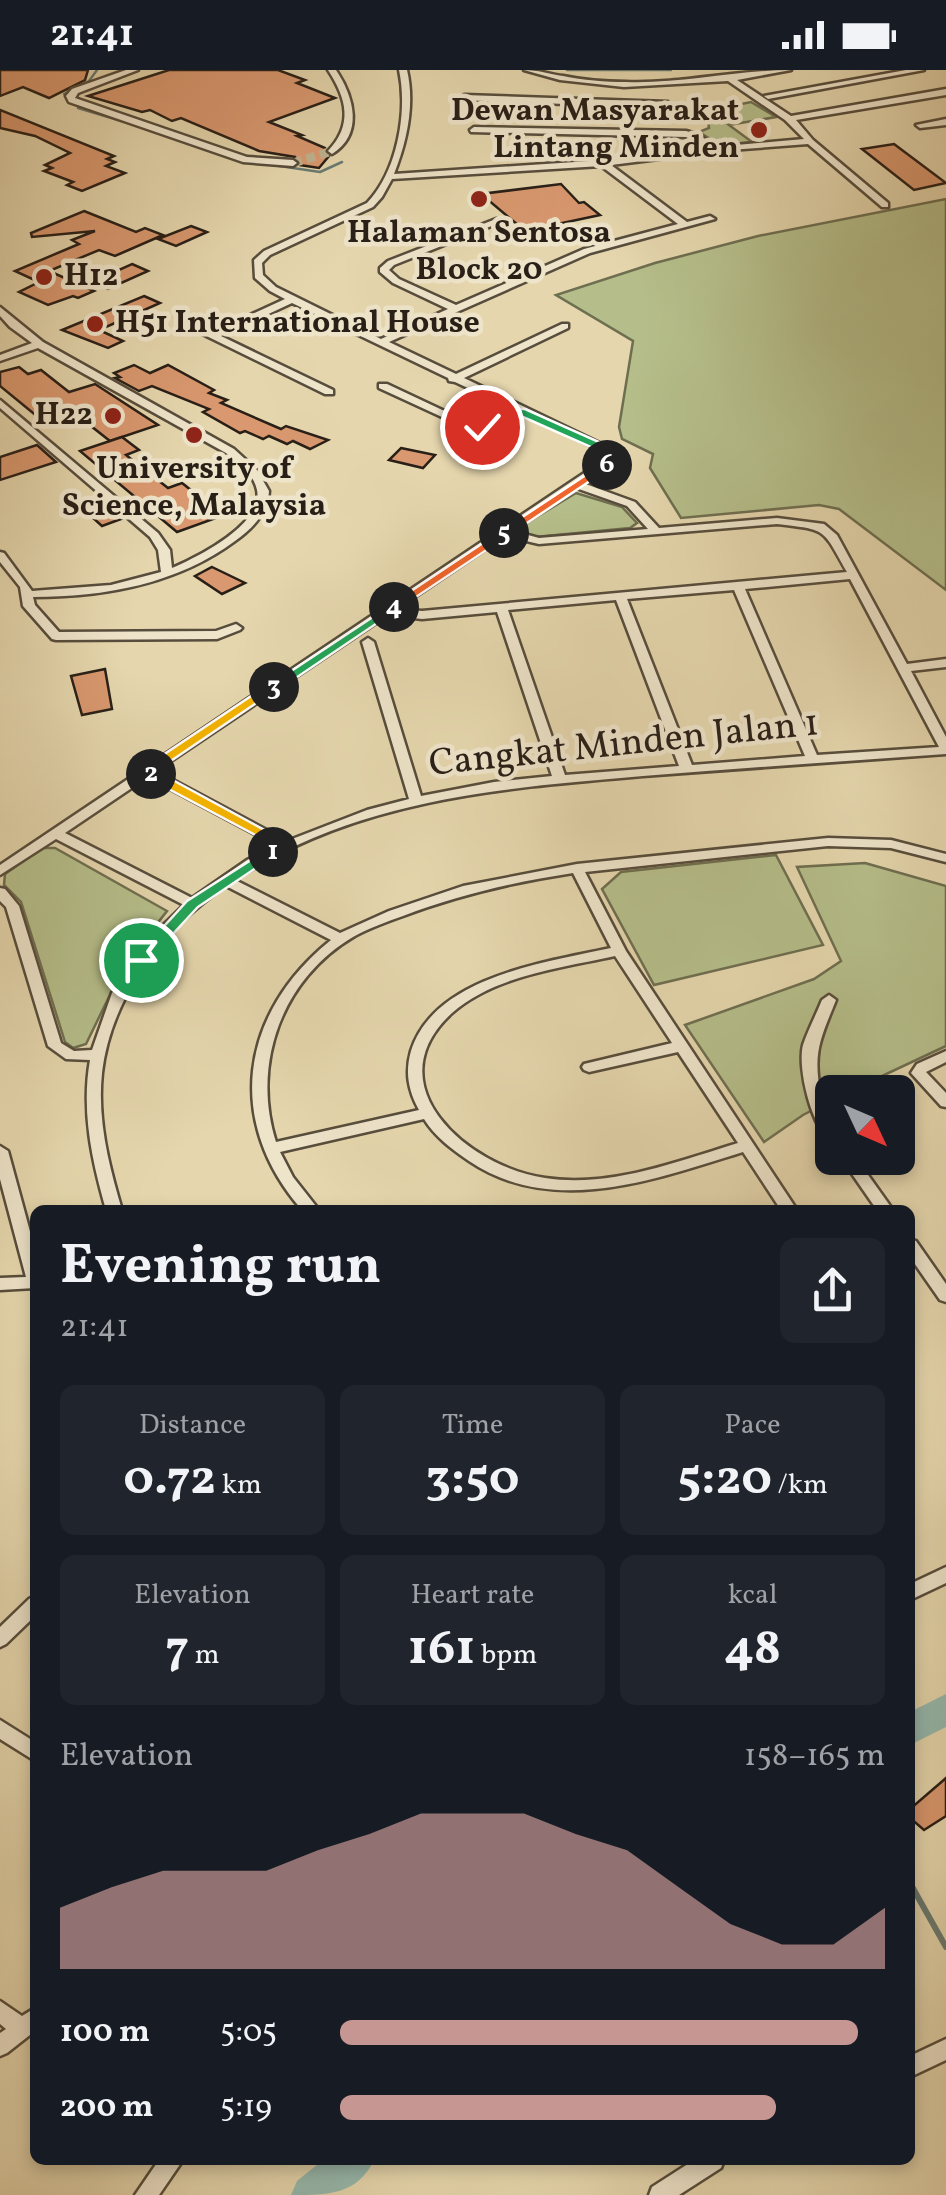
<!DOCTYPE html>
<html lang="en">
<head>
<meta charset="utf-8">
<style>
  body { margin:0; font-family:Vollkorn,serif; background:#20242c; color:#f1f3f6; height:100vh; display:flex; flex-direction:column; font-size:38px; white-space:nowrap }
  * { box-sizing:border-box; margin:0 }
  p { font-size:32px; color:#9ea1a6 }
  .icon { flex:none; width:55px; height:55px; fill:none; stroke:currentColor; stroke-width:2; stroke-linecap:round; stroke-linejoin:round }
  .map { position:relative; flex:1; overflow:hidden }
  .panel { position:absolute; left:30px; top:1135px; width:885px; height:960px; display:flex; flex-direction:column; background:#171b24; border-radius:15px; box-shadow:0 5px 15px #0003 }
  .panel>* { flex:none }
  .needle { width:65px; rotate:134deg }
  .tools { position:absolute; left:815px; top:1005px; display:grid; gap:20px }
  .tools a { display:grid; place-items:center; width:100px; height:100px; border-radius:15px; background:#171b24; box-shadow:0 5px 15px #0003; font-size:50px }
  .pin { position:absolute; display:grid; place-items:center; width:85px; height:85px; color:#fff; margin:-42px; border:5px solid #fff; border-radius:50%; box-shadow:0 2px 10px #0007 }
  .km { position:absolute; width:50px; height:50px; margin:-25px; border-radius:50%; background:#222; color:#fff; font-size:28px; line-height:50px; text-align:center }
  .round { display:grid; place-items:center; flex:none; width:105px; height:105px; border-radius:15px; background:#20242c }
  .head { display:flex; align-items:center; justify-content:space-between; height:170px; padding:0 30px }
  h1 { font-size:55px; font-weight:700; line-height:75px }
  .stats { display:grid; grid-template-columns:repeat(3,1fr); gap:15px; height:170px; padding:10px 30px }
  .stats div { display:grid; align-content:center; border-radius:15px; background:#20242c; text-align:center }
  .stats b { font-size:50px; font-weight:700 }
  .stats small { font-size:28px; font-weight:400 }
  .stats p { font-size:28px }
  .chart { height:280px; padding:20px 30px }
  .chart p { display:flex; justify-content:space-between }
  .chart svg { width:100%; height:180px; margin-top:10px; fill:#c59692; opacity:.7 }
  ul { padding:0 30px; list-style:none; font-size:32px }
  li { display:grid; grid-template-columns:160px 120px 1fr; align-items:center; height:75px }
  li i { height:25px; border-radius:12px; background:#c59692 }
  .status { display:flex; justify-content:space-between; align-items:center; height:70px; padding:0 50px; background:#171b24; direction:ltr }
  .status svg { height:28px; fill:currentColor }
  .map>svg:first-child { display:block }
  .green { fill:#b5be8a; stroke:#6e6e50; stroke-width:2.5 }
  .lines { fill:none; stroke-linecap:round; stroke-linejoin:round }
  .stream-far1 { stroke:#6a7b72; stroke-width:2.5 }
  .stream { stroke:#6a7b72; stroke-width:6 }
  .river { fill:#96b9ae; fill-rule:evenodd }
  .building { fill:#d9986f; stroke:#281f17; stroke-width:2.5 }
  .minor-tunnel { stroke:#bfb18f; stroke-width:9; stroke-dasharray:9 5; stroke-linecap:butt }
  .minor-casing { stroke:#574d3c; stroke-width:5 }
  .minor { fill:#eee4ca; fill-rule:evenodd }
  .split-1 { fill:#22a559; stroke:#fff; stroke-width:2.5 }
  .split-2 { fill:#f5b400; stroke:#fff; stroke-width:2.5 }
  .split-3 { fill:#f5b400; stroke:#fff; stroke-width:2.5 }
  .split-4 { fill:#22a559; stroke:#fff; stroke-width:2.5 }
  .split-5 { fill:#f0652b; stroke:#fff; stroke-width:2.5 }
  .split-6 { fill:#f0652b; stroke:#fff; stroke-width:2.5 }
  .split-7 { fill:#22a559; stroke:#fff; stroke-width:2.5 }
  .split-8 { fill:#f5b400; stroke:#fff; stroke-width:2.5 }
  .poi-dot { fill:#8f2418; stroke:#eee4ca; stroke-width:4 }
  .labels { text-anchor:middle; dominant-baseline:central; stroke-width:9; stroke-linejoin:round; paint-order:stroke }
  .far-poi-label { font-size:32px; font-weight:bold; fill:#281f17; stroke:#eee4ca; text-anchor:end }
  .street-label { font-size:38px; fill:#281f17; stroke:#eee4ca }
</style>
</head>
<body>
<div class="status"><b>21:41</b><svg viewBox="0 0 49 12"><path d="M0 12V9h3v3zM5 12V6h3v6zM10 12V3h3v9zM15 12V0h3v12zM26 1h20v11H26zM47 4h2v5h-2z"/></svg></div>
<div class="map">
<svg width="946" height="2125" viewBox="0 0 946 2125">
  <rect width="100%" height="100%" fill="#e5d6ad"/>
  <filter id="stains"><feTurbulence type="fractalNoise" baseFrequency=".002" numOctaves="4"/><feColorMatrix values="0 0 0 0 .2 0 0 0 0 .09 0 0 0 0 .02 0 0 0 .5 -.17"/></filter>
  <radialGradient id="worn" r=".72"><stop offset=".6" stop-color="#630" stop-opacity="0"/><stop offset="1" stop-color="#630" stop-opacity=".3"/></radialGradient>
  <g class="green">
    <path d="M751 32 776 47 729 55 752 72 720 75 699 62 709 58 707 41Z"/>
    <path d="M946 129V520L839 439 819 435 681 448 650 398 653 384 622 369 619 357 633 271 556 225 655 193 758 166Z"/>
    <path d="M576 423 622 437 637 453 630 458 535 467 522 461 523 455Z"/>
    <path d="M42 778H55L167 841 125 894 86 974 73 978 65 972 21 832 4 815 5 804Z"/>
    <path d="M776 785 823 875 654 915 602 819 621 802Z"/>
    <path d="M865 793 946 816V976L848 1022H832V1030L803 1045 764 1072 685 955 814 909 841 891 797 797Z"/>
  </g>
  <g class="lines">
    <g class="stream-far1">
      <path d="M567 0H671"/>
      <path d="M64 24 89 11 97 0"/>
      <path d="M78 38 148 59"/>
      <path d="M239 90 320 102 342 92"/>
    </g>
    <path class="stream" d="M910 1813 946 1877"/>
    <g class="river">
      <path d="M946 1624V1657L910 1675V1642Z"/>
      <path d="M323 2090H374C357 2125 328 2125 291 2125L297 2111Z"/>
    </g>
  </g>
  <g class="building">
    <path d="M0 0H88L85 10 49 28 23 17 0 26Z"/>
    <path d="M169 0H278L305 10 297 13 335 28 269 52 302 65 297 66 325 78 329 86 319 98 300 95 295 87 259 81 181 48 172 51 150 40 142 42 88 26Z"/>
    <path d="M0 40 114 86 107 89 115 92 106 96 125 103 82 121 67 115 73 112 44 101 52 98 45 95 70 83 35 66 0 58Z"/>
    <path d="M894 74 946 113 914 120 862 79Z"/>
    <path d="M561 114 579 133 584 132 600 145 525 161 481 124Z"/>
    <path d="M84 141 136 162 145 158 163 165 115 186 99 180 49 201 94 221 78 228 73 226 48 235 19 222 39 212 15 201 79 174 72 170 95 161 32 167 31 163Z"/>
    <path d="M191 156 207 162 176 176 158 169Z"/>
    <path d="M132 194 148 201 108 219 92 212Z"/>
    <path d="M144 226 160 233 99 260 123 271 108 278 62 260Z"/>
    <path d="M134 295 150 303 168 295 214 320 209 323 227 330 221 333 281 359 286 356 328 370 310 379 293 371 287 374 269 366 263 369 245 361 240 363 203 342 209 339 152 316 139 321 115 308 120 307 114 303Z"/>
    <path d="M19 297 28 304 41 300 69 322 95 314 158 355 110 371 68 338 38 347 0 316V302Z"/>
    <path d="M122 367 139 380 126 385 168 418 182 413 211 436 228 430 241 439 177 462 80 381Z"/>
    <path d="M37 375 56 392 0 410V387Z"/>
    <path d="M401 378 435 385 423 398 389 390Z"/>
    <path d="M101 432 121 449 102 456 82 438Z"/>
    <path d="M212 497 245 513 222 524 195 506Z"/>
    <path d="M105 599 112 639 82 645 71 606Z"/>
    <path d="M946 1708V1746L924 1760 910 1748V1739Z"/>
  </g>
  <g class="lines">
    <path class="minor-tunnel" d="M293 93 332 81"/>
    <defs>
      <g id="minor">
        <path d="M126 0H138L78 23 75 28 247 87 293 90 297 93 293 96 243 92 69 32 66 26 72 19Z"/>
        <path d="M328 0H336C354 27 364 64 332 84L328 81C353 55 347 29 328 0Z"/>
        <path d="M399 0H407C415 34 407 71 394 104L635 88 705 78 694 69 686 67 471 62 470 60 474 57 686 61 700 65 714 77 804 69 785 50 728 11 624 17 560 10 524 0C538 0 549 4 563 6 583 10 605 12 626 12 681 14 736 0 791 0L737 10 791 46 946 19V25L796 50 813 70 888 133V137H882L808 74 730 80 611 95 687 152 710 146 715 149 590 183 389 272 456 304 562 254H568V258L464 308 614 380V392L583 413 635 432 659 458 777 448 824 454 837 465 907 594 946 589V597L911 601 946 667V684C845 691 744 698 643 706 502 718 356 729 235 810L340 863 389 841 463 816 577 794 828 768 891 770 946 784V792L891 778 828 776 585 802 626 881 797 1140H781L743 1082C656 1109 553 1148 469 1091 452 1079 435 1067 424 1049L280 1082 293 1107 319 1140H302C225 1052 239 944 331 870L226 816C164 858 111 926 102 1003 97 1050 109 1096 122 1140H106C92 1091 81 1041 90 990L66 989 48 976 6 837 0 831V818L5 819 19 836 61 973 74 981 92 980 112 923 149 869 184 835 56 769 0 805V795L605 389V383L600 380 523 344 497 358 468 359 379 318V314H387L470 353H491L515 340 455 312 449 311 448 308 292 233 221 266 333 320V324H325L182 254 190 252 213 262 285 229 270 221 255 208 254 190 264 181 367 133C397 102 408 42 399 0ZM601 96 678 154 584 179 456 235 399 209 389 200 394 195 504 151 496 149 388 191 380 198V202L393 213 448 239 381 269 276 217 263 205 262 193 270 185 373 137 382 127 392 109ZM576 418 627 436 648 459 539 468 513 461ZM777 454C828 460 822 458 847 502L422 541 397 539 505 466 539 474ZM850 509 939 677 817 685 745 519ZM734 520 805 686 692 695 627 529ZM616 530 679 696 565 705 508 540ZM497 542 552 706 494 712 421 726 374 572 368 568 362 572 409 729 367 740 287 771 156 701 388 545 422 549ZM148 707 277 776 247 790 192 828 65 763ZM573 803 611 878C546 892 434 907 411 981 405 1002 408 1020 419 1040L276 1072C251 994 282 909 353 867 369 858 386 852 403 846 458 825 514 812 573 803ZM615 886 672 973 584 994 582 997 584 1000 589 1002 678 982 738 1073C676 1092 609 1118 545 1108 468 1097 373 1015 452 943 495 905 562 898 615 886Z"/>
        <path d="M906 0H924L768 29 764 26Z"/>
        <path d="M464 25 668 32 672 35 668 38 461 30 460 28Z"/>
        <path d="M946 49V55L920 58 916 55Z"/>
        <path d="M0 237 43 272 234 379 257 400 269 421C268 443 252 459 235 471 177 514 105 527 33 527L35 535 59 562 216 561 236 554 242 558 240 560 217 569 56 570 52 569 23 536 20 517 0 492V482L4 483 32 521 111 515 161 502 158 480 150 467 0 338V330L158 463 170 480 172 498C198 487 264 454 257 420 254 404 238 393 226 383L38 278 0 291V285L32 273 10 257 0 246Z"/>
        <path d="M829 925 836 930C821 968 812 982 821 1025 825 1045 833 1048 832 1071 812 1060 797 998 803 975 808 960 816 945 822 930Z"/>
        <path d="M946 981V992L926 1002 946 1023V1037L941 1036 911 1003 917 994Z"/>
        <path d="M0 1076 8 1081 35 1180V1218L0 1220V1208L26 1207 0 1109Z"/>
        <path d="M841 1088H856L893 1140H877Z"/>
        <path d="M910 1169 916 1171 946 1214V1232L940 1230 910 1187Z"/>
        <path d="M946 1497V1513L910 1530V1514Z"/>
        <path d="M35 1526V1546L6 1574 0 1577V1557L29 1529Z"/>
        <path d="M0 1650 35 1672V1691L0 1669Z"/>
        <path d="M0 1931 22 1946 35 1938V1961L7 1983 0 1986V1963L6 1959 0 1954Z"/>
        <path d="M946 1969V1990L910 2007V1986Z"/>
        <path d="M159 2090H183L159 2125H135Z"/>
        <path d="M694 2090H724L721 2098 679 2125H649L652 2117Z"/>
      </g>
    </defs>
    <use href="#minor" class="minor-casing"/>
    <use href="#minor" class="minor"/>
  </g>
  <path class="split-1" d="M268 779 280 782 198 837 146 893H136V887L187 831Z"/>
  <path class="split-2" d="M146 701H156L292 775 278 785H268L266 782 274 775 146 707Z"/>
  <path class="split-3" d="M269 614 280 617 156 701V707H146L139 701Z"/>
  <path class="split-4" d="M394 533 400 537 398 539 278 620 267 617Z"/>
  <path class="split-5" d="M504 459 509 465 398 539 387 537Z"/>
  <path class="split-6" d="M607 391 611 397 509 465 498 463Z"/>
  <path class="split-7" d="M517 339H525L608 376 617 384 613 395 603 397 605 385 600 381 521 346 506 350V345Z"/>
  <path class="split-8" d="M510 344 514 350 482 361 477 357Z"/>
  <g class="poi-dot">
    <circle cx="759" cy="60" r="10"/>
    <circle cx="479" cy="129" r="10"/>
    <circle cx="44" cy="207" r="10"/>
    <circle cx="95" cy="254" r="10"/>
    <circle cx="113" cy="346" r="10"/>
    <circle cx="194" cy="365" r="10"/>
  </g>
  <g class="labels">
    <g class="far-poi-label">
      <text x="739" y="42">Dewan Masyarakat<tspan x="739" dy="37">Lintang Minden</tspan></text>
      <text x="479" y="164" text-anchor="middle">Halaman Sentosa<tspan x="479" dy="37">Block 20</tspan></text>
      <text x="64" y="207" text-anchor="start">H12</text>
      <text x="115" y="254" text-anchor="start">H51 International House</text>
      <text x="93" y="346">H22</text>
      <text x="194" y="400" text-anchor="middle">University of<tspan x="194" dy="37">Science, Malaysia</tspan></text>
    </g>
    <g class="street-label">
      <text transform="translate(624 675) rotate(-6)">Cangkat Minden Jalan 1</text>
    </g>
  </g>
  <rect width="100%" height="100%" filter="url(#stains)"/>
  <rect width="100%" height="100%" fill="url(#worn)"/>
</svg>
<div class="tools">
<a><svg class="needle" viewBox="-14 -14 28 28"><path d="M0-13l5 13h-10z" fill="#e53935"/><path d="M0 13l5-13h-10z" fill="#9ea1a6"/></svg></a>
</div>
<div class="pin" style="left:141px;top:890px;background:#1e9e55"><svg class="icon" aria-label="arrive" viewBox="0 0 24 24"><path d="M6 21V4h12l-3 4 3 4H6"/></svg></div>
<div class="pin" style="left:482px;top:357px;background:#d93025"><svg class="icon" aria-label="check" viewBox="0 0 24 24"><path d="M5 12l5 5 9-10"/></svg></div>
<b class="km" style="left:273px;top:782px">1</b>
<b class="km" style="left:151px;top:704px">2</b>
<b class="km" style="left:274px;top:617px">3</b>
<b class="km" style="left:394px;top:537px">4</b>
<b class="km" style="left:504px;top:463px">5</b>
<b class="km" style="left:607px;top:395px">6</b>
<section class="panel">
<div class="head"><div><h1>Evening run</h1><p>21:41</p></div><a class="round"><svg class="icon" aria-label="share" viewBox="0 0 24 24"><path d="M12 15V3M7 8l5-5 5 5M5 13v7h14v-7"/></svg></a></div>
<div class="stats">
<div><p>Distance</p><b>0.72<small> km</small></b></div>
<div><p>Time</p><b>3:50</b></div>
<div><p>Pace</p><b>5:20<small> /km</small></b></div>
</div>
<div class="stats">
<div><p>Elevation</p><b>7<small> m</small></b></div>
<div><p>Heart rate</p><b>161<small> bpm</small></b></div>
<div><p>kcal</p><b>48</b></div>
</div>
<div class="chart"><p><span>Elevation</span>158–165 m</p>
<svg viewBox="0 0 160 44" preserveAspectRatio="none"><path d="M0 44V29L10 24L20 20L30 20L40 20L50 15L60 11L70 6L80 6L90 6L100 11L110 15L120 24L130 33L140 38L150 38L160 29V44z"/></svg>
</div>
<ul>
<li><b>100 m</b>5:05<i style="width:95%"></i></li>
<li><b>200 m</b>5:19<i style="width:80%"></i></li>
</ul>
</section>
</div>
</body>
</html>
